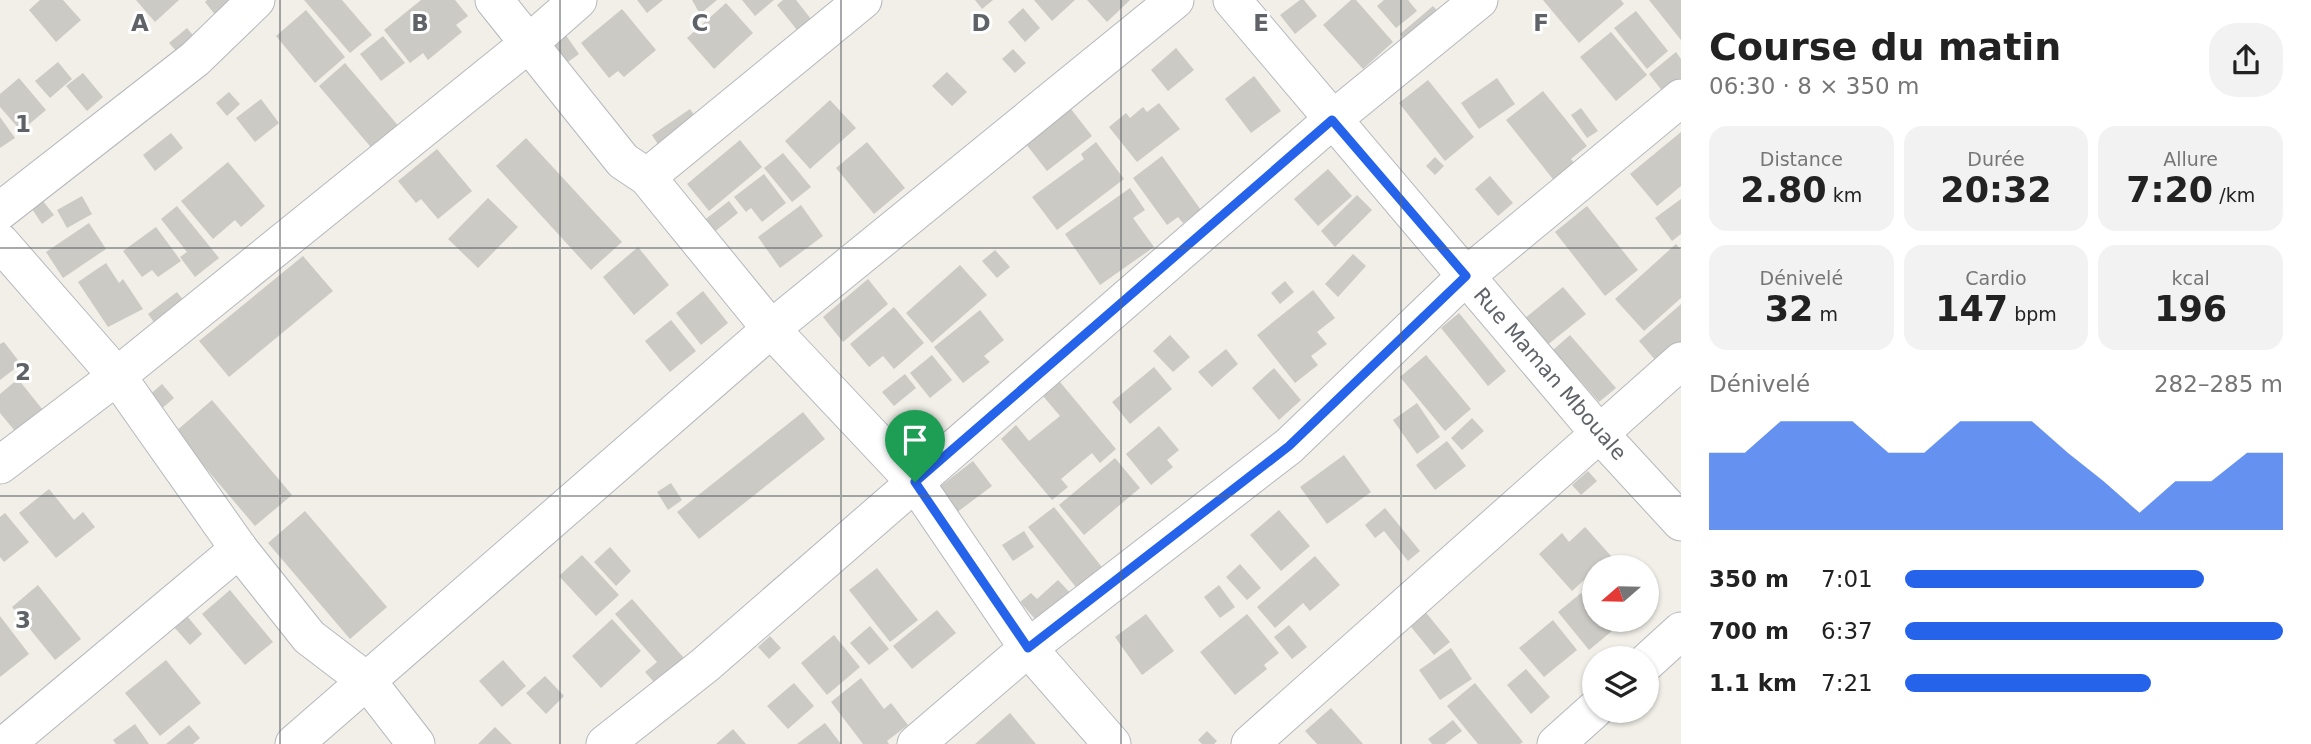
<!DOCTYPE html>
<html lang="fr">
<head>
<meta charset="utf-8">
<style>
  body { margin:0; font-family:"DejaVu Sans",sans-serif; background:#f2f2f2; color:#222; height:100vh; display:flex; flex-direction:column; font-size:26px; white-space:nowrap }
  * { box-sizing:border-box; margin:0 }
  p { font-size:23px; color:#767676 }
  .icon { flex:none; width:38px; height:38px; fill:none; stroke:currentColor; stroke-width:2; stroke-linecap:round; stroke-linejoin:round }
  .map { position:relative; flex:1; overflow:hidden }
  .details { display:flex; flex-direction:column; background:#fff; width:630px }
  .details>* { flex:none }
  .needle { width:46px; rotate:250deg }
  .tools { position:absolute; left:1582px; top:555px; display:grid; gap:14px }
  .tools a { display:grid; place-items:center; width:77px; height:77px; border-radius:50%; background:#fff; box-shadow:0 2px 5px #0004; font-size:35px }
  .pin { position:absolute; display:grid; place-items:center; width:60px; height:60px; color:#fff; margin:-72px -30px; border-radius:50% 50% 50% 0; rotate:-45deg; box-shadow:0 0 7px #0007 }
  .pin .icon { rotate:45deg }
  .round { display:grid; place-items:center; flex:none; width:74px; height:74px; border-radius:28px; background:#f2f2f2 }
  .headline { display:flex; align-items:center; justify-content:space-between; height:119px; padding:0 28px }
  h1 { font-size:38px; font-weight:800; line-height:52px }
  .figures { display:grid; grid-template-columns:repeat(3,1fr); gap:10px; height:119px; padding:7px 28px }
  .figures div { display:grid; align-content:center; border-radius:18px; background:#f2f2f2; text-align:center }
  .figures b { font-size:35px; font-weight:800 }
  .figures small { font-size:19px; font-weight:400 }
  .figures p { font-size:19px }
  .chart { height:196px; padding:14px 28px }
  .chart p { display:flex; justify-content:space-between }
  .chart svg { width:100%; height:126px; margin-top:7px; fill:#2563eb; opacity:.7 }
  ul { padding:0 28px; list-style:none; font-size:23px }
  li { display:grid; grid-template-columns:112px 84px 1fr; align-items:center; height:52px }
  li i { height:18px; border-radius:9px; background:#2563eb }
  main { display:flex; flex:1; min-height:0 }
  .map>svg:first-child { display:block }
  .building { fill:#cccac5 }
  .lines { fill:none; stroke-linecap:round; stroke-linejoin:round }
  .minor-casing { stroke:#b5b8bc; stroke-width:39 }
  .minor { stroke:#fff; stroke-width:37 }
  .route-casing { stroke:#fff; stroke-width:14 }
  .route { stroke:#2563eb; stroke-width:9 }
  .grid { fill:none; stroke:#5f6368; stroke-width:2; stroke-opacity:0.55 }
  .labels { text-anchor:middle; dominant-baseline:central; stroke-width:6; stroke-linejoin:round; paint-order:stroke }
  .street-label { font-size:21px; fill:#5f6368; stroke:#fff }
  .grid-label { font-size:23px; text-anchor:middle; font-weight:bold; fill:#5f6368; stroke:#fff; stroke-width:6; stroke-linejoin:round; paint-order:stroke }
</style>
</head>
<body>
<main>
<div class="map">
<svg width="1681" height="744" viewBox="0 0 1681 744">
  <rect width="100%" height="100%" fill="#f1efe8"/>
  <g class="building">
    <path d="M40 0H63L81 20 56 42 29 10Z"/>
    <path d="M136 0H179L155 22Z"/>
    <path d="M207 0H239L220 21 205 2Z"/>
    <path d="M304 0H342L372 35 350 53Z"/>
    <path d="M421 0H455L468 16 456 25 462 32 428 60 423 53 410 63 384 30Z"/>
    <path d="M637 0H663L647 13Z"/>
    <path d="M692 0H717L700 14Z"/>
    <path d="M742 0H774L755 16Z"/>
    <path d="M783 0H796L811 19 797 30 777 5Z"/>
    <path d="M975 0H993L982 9Z"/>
    <path d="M1034 0H1075L1052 21Z"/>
    <path d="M1087 0H1130L1107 22Z"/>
    <path d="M1300 0H1304L1317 16 1295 34 1280 15Z"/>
    <path d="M1351 0H1356L1393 42 1363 69 1323 25Z"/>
    <path d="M1384 0H1408L1417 11 1396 28 1377 6Z"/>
    <path d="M1543 0H1621L1624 4 1579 43Z"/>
    <path d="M1649 0H1681V40Z"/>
    <path d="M726 3 753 33 714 69 687 38Z"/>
    <path d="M1433 6 1445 20 1412 48 1400 34Z"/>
    <path d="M1023 8 1040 28 1025 42 1008 22Z"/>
    <path d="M622 9 656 50 624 77 618 71 609 78 581 43Z"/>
    <path d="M306 10 345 57 315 83 276 36Z"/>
    <path d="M1636 11 1668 51 1647 69 1614 28Z"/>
    <path d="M187 28 197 40 179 54 169 43Z"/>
    <path d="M563 31 579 54 561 67 545 43Z"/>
    <path d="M1611 32 1647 75 1616 101 1580 57Z"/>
    <path d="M383 36 405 63 381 81 360 54Z"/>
    <path d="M1176 48 1194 70 1168 91 1151 70Z"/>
    <path d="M1013 49 1026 63 1015 73 1002 59Z"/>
    <path d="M1676 52 1681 59V86L1667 97 1649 74Z"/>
    <path d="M58 62 72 79 50 98 35 81Z"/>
    <path d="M345 63 401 129 374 151 319 86Z"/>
    <path d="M947 72 967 92 952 106 932 86Z"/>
    <path d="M83 73 103 97 87 111 66 86Z"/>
    <path d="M1254 76 1281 111 1251 133 1225 99Z"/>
    <path d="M19 78 46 110 21 131 0 107V94Z"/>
    <path d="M1497 78 1515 104 1479 129 1461 103Z"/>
    <path d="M1428 80 1474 137 1445 161 1399 103Z"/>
    <path d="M1543 91 1587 146 1571 159 1577 166 1556 183 1506 120Z"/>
    <path d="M229 92 240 104 227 116 216 103Z"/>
    <path d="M261 99 279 123 255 142 236 118Z"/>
    <path d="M830 100 856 128 810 169 785 141Z"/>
    <path d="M1159 103 1180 129 1137 162 1109 127 1126 113 1130 118 1143 107 1147 112Z"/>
    <path d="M1581 108 1598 131 1587 138 1571 115Z"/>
    <path d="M690 109 701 125 663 152 652 135Z"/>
    <path d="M1071 109 1092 136 1047 171 1026 144Z"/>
    <path d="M0 117 15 138 0 148Z"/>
    <path d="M1681 132V186L1657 206 1630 174Z"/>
    <path d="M171 133 183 148 155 171 143 155Z"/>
    <path d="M526 138 622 242 591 270 496 166Z"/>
    <path d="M740 140 762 167 709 211 687 184Z"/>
    <path d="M867 142 905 188 874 214 836 168Z"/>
    <path d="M1096 142 1124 179 1057 230 1032 197 1084 159 1081 154Z"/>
    <path d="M437 149 472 191 438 219 421 199 416 203 398 181Z"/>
    <path d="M783 153 811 187 792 202 764 168Z"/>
    <path d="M1162 156 1201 210 1183 223 1178 217 1167 225 1133 178Z"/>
    <path d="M1435 157 1444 166 1435 175 1426 166Z"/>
    <path d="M228 162 265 206 241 227 235 220 213 239 181 201Z"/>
    <path d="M1328 169 1352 196 1318 226 1294 199Z"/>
    <path d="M764 174 786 203 762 222 751 208 746 212 734 197Z"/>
    <path d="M1490 176 1513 203 1498 216 1475 189Z"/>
    <path d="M1130 188 1145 210 1133 218 1154 247 1100 285 1065 234Z"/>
    <path d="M1357 195 1372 210 1335 247 1321 231Z"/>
    <path d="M82 196 92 214 67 228 57 210Z"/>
    <path d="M488 198 518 227 478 268 448 239Z"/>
    <path d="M1681 199V234L1672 241 1655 218Z"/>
    <path d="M43 201 54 215 42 224 32 209Z"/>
    <path d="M729 201 738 213 708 237 698 225Z"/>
    <path d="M801 205 823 236 780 268 758 237Z"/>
    <path d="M177 206 219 258 195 277 180 257 187 252 161 219Z"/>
    <path d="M1587 206 1638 270 1605 296 1555 232Z"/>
    <path d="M89 223 106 249 63 278 46 252Z"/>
    <path d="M156 227 181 261 158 277 152 270 142 277 123 251Z"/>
    <path d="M1676 244 1681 250V298L1644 331 1615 299Z"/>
    <path d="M638 247 669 285 634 315 603 277Z"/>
    <path d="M995 250 1010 267 997 278 982 261Z"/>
    <path d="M1353 254 1366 266 1338 297 1325 284Z"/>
    <path d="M303 256 333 291 229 377 199 341Z"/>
    <path d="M106 263 119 283 123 279 143 309 108 327 78 282Z"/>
    <path d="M960 265 987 295 932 343 906 313Z"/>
    <path d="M868 279 888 304 843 342 823 317Z"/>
    <path d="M1285 281 1294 292 1280 304 1271 293Z"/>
    <path d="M1563 287 1586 314 1546 346 1524 319Z"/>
    <path d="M1313 290 1335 318 1317 332 1327 344 1311 356 1318 365 1295 383 1257 335Z"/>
    <path d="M703 291 728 323 701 345 676 313Z"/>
    <path d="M177 292 190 309 161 332 148 314Z"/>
    <path d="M1681 304V351L1662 368 1639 341Z"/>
    <path d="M894 307 924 343 894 369 883 356 869 367 850 344Z"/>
    <path d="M980 310 1004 340 984 356 990 362 963 383 934 347Z"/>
    <path d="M1459 313 1506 371 1488 386 1441 328Z"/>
    <path d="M671 320 696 351 670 372 645 341Z"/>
    <path d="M1170 335 1190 357 1173 372 1153 351Z"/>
    <path d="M1570 335 1616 388 1599 402 1553 350Z"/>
    <path d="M4 342 21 364 0 380V344Z"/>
    <path d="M1226 349 1238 364 1212 387 1198 372Z"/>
    <path d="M932 355 952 380 930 398 910 373Z"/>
    <path d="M1426 355 1471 409 1445 431 1400 377Z"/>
    <path d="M1154 367 1172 389 1130 424 1112 402Z"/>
    <path d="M1274 368 1301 400 1279 420 1252 388Z"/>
    <path d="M905 374 916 388 894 406 882 392Z"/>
    <path d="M18 379 47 415 20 437 0 413V394Z"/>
    <path d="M1060 382 1116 449 1100 463 1092 453 1061 479 1068 487 1052 500 1001 439 1016 425 1029 441 1060 416 1043 396Z"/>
    <path d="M162 384 174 398 159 411 147 397Z"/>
    <path d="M212 400 292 495 255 526 175 432Z"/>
    <path d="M1417 403 1440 437 1417 454 1393 420Z"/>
    <path d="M803 412 825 439 699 539 677 512Z"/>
    <path d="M1472 418 1484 431 1462 450 1451 438Z"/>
    <path d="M1159 426 1179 450 1167 460 1173 467 1151 485 1126 454Z"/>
    <path d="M1447 441 1466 466 1435 490 1416 465Z"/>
    <path d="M1344 455 1371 492 1327 524 1300 487Z"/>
    <path d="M1115 458 1140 488 1084 535 1059 505Z"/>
    <path d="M973 461 992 486 956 513 938 488Z"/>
    <path d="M1588 471 1597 481 1581 495 1572 485Z"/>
    <path d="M671 483 682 500 668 510 657 492Z"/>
    <path d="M49 489 74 520 83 512 95 527 56 558 19 513Z"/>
    <path d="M1054 507 1105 571 1079 591 1028 527Z"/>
    <path d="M1385 508 1420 551 1408 561 1384 531 1375 538 1365 525Z"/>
    <path d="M1279 510 1310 546 1281 571 1250 535Z"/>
    <path d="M305 511 387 607 350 639 268 543Z"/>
    <path d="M5 513 29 542 4 562 0 557V517Z"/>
    <path d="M1585 527 1611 556 1599 567H1594V571L1572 591 1539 554 1562 533 1569 542Z"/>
    <path d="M1024 531 1034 547 1013 561 1002 545Z"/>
    <path d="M610 547 631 571 616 586 594 562Z"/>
    <path d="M582 555 619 595 596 616 559 576Z"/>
    <path d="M1315 556 1340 585 1310 611 1303 603 1275 628 1257 607Z"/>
    <path d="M1240 564 1261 588 1247 600 1226 577Z"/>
    <path d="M877 568 918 620 890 642 849 590Z"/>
    <path d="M1058 580 1075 598 1043 628 1020 602 1031 593 1037 599Z"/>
    <path d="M38 585 81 639 55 660 12 607Z"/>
    <path d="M1219 585 1235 607 1220 618 1204 597Z"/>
    <path d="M1594 587V620H1602L1612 631 1589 650 1558 612 1581 593 1583 596Z"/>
    <path d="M230 590 273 642 245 665 202 614Z"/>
    <path d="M632 599 691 666 662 691 645 672 657 662 615 614Z"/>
    <path d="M1423 609 1450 642 1434 655 1407 622Z"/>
    <path d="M937 610 956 633 912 669 893 646Z"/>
    <path d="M1146 614 1174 651 1142 675 1115 637Z"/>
    <path d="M1247 614 1279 653 1264 665 1267 669 1235 695 1200 652Z"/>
    <path d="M0 616 29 654 0 677Z"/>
    <path d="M187 616 202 634 190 645 174 627Z"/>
    <path d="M612 619 641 651 601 688 572 656Z"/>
    <path d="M1553 620 1577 650 1544 677 1519 648Z"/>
    <path d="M1289 625 1307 647 1292 659 1274 637Z"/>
    <path d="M870 626 889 649 869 665 850 643Z"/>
    <path d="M834 635 860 667 827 695 801 663Z"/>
    <path d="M770 636 781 648 769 659 758 647Z"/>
    <path d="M1451 648 1472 679 1440 700 1419 670Z"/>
    <path d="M166 660 201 703 160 736 125 693Z"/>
    <path d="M503 660 526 686 502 707 479 681Z"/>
    <path d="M1526 669 1550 697 1531 714 1507 685Z"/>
    <path d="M545 676 564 696 546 714 526 693Z"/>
    <path d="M861 678 884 709 891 703 908 725 887 741 889 744H863L831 702Z"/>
    <path d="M794 683 814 706 788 729 767 706Z"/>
    <path d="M1475 683 1523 742 1520 744H1478L1447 706Z"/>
    <path d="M1331 708 1363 744H1317L1305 731Z"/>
    <path d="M1010 713 1036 744H975Z"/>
    <path d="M1453 720 1462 731 1445 744H1432L1428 739Z"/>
    <path d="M825 723 841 744H797Z"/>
    <path d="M135 724 149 744H116L113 740Z"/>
    <path d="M189 725 200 738 193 744H166Z"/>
    <path d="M495 727 512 744H478Z"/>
    <path d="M733 729 746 744H716Z"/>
    <path d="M1207 731 1217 741 1214 744H1202L1198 740Z"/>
  </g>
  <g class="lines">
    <defs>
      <g id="minor">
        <path d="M494 0 623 161 647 177 771 329 915 482 1028 648 1112 744"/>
        <path d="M1232 0 1599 433 1681 522"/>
        <path d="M647 177 863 0"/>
        <path d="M0 211 195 59 256 0"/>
        <path d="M0 242 117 376 239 549 309 637 368 682 416 744"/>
        <path d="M0 465 117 376 528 44 578 0"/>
        <path d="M1647 662 1681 631"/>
        <path d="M6 744 239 549"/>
        <path d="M294 744 771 329 1175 0"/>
        <path d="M605 744 705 665 1332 120 1479 0"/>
        <path d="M916 744 1028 648 1289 446 1466 276 1681 98"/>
        <path d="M1250 744 1681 361"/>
        <path d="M1556 744 1594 710"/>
      </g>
    </defs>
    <use href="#minor" class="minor-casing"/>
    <use href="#minor" class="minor"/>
  </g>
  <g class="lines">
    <defs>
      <path id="route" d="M1332 120 1466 276 1289 446 1028 648 915 482Z"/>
    </defs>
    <use href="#route" class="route-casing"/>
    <use href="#route" class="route"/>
  </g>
  <path class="grid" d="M280 0V744M560 0V744M841 0V744M1121 0V744M1401 0V744M0 248H1681M0 496H1681"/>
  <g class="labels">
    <g class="street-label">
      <text transform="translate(1550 374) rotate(49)">Rue Maman Mbouale</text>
    </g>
  </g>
  <g class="grid-label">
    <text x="140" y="31">A</text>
    <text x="420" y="31">B</text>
    <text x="700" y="31">C</text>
    <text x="981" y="31">D</text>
    <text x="1261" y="31">E</text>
    <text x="1541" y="31">F</text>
    <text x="23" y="132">1</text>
    <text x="23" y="380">2</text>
    <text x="23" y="628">3</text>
  </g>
</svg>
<div class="tools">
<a><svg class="needle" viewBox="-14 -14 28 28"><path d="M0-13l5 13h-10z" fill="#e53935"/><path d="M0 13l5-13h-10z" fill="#767676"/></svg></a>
<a><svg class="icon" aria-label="layers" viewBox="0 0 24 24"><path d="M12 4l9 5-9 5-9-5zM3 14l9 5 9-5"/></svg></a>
</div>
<div class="pin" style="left:915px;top:482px;background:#1e9e55"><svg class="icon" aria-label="arrive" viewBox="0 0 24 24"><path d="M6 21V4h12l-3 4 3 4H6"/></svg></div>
</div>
<section class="details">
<div class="headline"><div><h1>Course du matin</h1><p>06:30 · 8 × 350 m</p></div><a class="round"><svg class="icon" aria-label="share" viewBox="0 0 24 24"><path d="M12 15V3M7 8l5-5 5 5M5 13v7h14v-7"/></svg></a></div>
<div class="figures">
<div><p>Distance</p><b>2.80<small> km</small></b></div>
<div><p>Durée</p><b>20:32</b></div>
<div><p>Allure</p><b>7:20<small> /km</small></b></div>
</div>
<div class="figures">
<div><p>Dénivelé</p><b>32<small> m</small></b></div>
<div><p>Cardio</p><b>147<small> bpm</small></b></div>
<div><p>kcal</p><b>196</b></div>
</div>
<div class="chart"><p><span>Dénivelé</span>282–285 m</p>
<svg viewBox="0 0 160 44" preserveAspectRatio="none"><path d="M0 44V17L10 17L20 6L30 6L40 6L50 17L60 17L70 6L80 6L90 6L100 17L110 27L120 38L130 27L140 27L150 17L160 17V44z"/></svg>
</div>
<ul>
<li><b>350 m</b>7:01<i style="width:79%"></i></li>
<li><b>700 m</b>6:37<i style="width:100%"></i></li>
<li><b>1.1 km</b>7:21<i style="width:65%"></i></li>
</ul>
</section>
</main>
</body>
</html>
